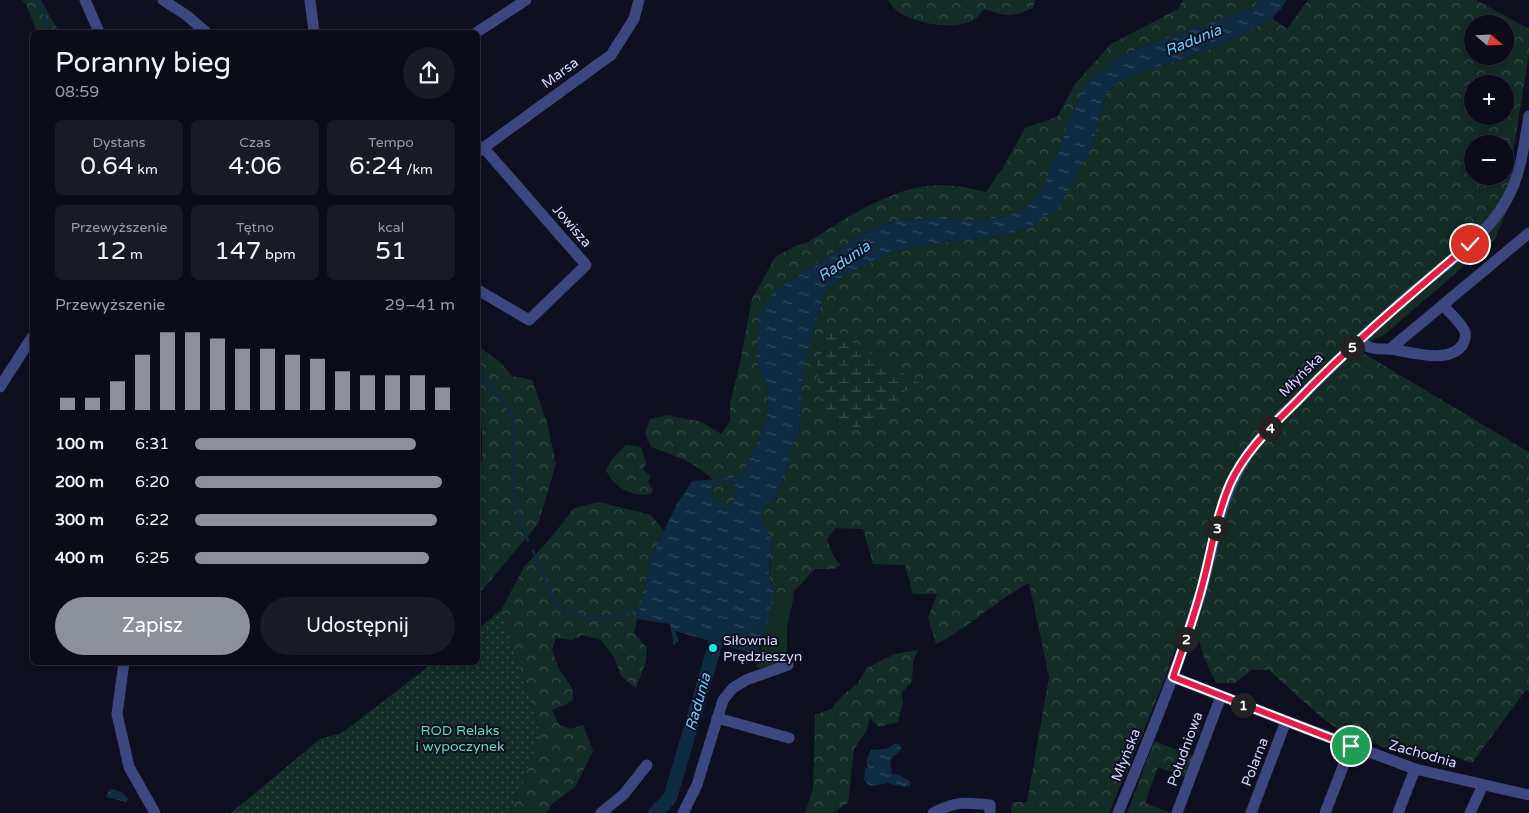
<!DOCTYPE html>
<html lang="pl">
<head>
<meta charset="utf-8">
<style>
  body { margin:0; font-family:"Varela Round",sans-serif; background:#191927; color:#f1f3f6; height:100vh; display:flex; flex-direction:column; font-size:19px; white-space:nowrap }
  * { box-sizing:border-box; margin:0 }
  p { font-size:16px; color:#9a9ba2 }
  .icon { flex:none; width:28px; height:28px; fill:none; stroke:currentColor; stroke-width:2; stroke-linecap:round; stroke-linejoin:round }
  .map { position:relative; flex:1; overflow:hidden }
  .details { position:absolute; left:30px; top:30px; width:450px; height:635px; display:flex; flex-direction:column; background:#0b0b1a; border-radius:8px; box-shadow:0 2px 8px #0003,0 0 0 1px #2b2b39 }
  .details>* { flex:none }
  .needle { width:32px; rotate:109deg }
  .controls { position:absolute; left:1464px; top:15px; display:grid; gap:10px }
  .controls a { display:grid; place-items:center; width:50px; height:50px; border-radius:50%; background:#0b0b1a; box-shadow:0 2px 8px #0003,0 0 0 1px #2b2b39; font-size:25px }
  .pin { position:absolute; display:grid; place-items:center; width:42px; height:42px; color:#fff; margin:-21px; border:2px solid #fff; border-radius:50%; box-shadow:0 1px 5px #0007 }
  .km { position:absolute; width:25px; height:25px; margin:-12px; border-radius:50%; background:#222; color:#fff; font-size:14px; line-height:25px; text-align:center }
  .round { display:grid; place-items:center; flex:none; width:52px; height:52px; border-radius:26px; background:#191927 }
  .summary { display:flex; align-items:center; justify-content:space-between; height:85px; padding:0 25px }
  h1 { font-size:28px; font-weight:600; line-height:38px }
  .figures { display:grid; grid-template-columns:repeat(3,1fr); gap:8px; height:85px; padding:5px 25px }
  .figures div { display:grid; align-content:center; border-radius:8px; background:#191927; text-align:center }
  .figures b { font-size:25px; font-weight:600 }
  .figures small { font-size:14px; font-weight:400 }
  .figures p { font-size:14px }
  .chart { height:140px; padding:10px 25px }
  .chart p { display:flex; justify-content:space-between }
  .chart svg { width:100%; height:90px; margin-top:5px; stroke:#8c9099; stroke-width:6 }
  .cta { display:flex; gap:10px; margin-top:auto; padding:10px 25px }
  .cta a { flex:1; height:58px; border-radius:30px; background:#8c9099; color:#fff; font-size:20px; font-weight:600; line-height:58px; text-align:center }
  .cta a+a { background:#191927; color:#f1f3f6 }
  ul { padding:0 25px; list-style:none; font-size:16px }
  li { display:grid; grid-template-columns:80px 60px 1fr; align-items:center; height:38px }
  li i { height:12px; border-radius:6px; background:#8c9099 }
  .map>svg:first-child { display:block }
  .grass { fill:url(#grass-dots) }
  .forest { fill:url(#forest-crowns); fill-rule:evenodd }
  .wetland { fill:url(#wetland-marsh) }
  .park { fill:#132c26 }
  .water { fill:url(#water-ripples); fill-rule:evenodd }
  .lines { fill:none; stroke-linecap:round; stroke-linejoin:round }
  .stream { stroke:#0f2b42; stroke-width:2.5 }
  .river { stroke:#0f2b42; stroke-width:14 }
  .minor { stroke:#3d477f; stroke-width:11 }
  .route-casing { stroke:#fff; stroke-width:10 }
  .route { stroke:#e11d48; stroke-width:6 }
  .poi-dot { fill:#0eeedb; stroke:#0f0f22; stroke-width:2 }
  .labels { text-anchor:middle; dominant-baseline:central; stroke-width:4; stroke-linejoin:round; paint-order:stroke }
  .street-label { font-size:14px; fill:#d3d6fc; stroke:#0f0f22 }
  .poi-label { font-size:14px; fill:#d3d6fc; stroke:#0f0f22; text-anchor:start }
  .park-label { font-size:14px; fill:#63d8a5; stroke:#0f0f22 }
  .water-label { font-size:15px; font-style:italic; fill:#67cef6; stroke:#0f0f22 }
</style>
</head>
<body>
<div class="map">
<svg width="1529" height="813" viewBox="0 0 1529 813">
  <defs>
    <pattern id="grass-dots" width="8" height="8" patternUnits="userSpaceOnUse" patternTransform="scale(1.25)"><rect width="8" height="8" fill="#132c26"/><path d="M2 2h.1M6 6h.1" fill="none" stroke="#344a46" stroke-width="1.8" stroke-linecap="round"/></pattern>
    <pattern id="forest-crowns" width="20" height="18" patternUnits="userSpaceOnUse" patternTransform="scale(1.25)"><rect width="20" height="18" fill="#132c26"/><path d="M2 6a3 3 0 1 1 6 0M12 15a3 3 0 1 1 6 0" fill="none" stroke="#344a46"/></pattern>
    <pattern id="wetland-marsh" width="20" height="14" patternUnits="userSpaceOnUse" patternTransform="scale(1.25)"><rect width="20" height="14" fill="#132c26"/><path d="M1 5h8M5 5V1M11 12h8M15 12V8" fill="none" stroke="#344a46"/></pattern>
    <pattern id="water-ripples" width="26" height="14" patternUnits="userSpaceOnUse" patternTransform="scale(1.25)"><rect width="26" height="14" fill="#0f2b42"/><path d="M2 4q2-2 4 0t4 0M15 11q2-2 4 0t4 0" fill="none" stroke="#31495e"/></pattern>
  </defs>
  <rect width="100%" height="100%" fill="#0f0f22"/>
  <path class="grass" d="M501 610 541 734 510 813H231L320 739 342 733 433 663 478 662V629Z"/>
  <g class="forest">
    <path d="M22 0H41L59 32H37L26 5Z"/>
    <path d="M888 0H1035L1033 8C1023 12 1015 16 1004 15 996 14 991 9 983 10 981 13 978 17 975 19 957 31 919 24 902 14 896 11 891 5 888 0Z"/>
    <path d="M1183 0H1259L1254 7 1132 51 1114 61 1091 81 1080 95 1044 185 1031 204 1010 215 981 221 941 219 899 220 869 230 774 291 756 358 768 389 767 418 745 471 731 478 713 480C696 462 673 455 651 447L645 433 650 419 667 415 702 422 721 434 730 421V404L740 362 752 299 775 257 797 245 806 243C849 217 902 178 955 186 966 187 976 190 986 192L1004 166 1025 128 1057 117 1075 84 1111 44 1178 9Z"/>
    <path d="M1308 0H1476L1529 29V55L1510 170 1515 191 1495 239 1383 336 1353 347 1529 452V691L1526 690 1472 763 1449 755 1406 749H1388L1368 740 1341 731 1322 718 1269 670H1252L1235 683H1216L1204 658 1199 640 1183 628 1161 689 1109 813H1011L1012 802H1027L1049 677 1029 583C996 600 969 628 936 644L928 618 937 594H913L905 565 873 564 863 529 835 528 827 540 834 557 841 565 834 569H815L794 591 786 616 784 648 786 656 784 661 777 663 763 634 770 609 773 588 769 577 772 548 770 536 762 524 761 514 765 504 776 500 778 488 783 484 792 445 799 434 803 373 823 295 848 273 892 253 918 245 1006 235 1029 228 1043 217 1056 211 1092 146 1106 94 1121 80 1222 45 1272 18 1287 29ZM1472 24H1505V56H1472ZM1472 84H1505V116H1472ZM1472 144H1505V176H1472ZM920 384 901 393 889 418 857 428 821 416Z"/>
    <path d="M478 346 501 363 512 376 532 380 547 422 556 464 538 524 478 595V534H481L478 526V480L482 459V428L478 429Z"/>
    <path d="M626 445 641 447 646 463 643 470 651 476 648 482 653 490 652 493C635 500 612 486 606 470L612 459Z"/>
    <path d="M727 481 734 482 737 496 731 503 730 510 727 511C713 503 705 497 717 482Z"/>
    <path d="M599 502 651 515 664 531 651 558 634 633 647 648 646 661 636 688 621 676 614 657 601 640 583 635 572 640 556 638 552 650 559 669 572 688 573 700 565 705 552 710 559 724 570 729 583 725 593 751 575 787 552 804 546 813H510L541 734 501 610 524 567 553 535 574 508Z"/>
    <path d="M918 650 913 661 912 682 902 692 903 702 898 722 879 727 870 718 866 732 854 749 848 803 833 813H805L813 789 815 715 831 709 843 695 857 684 867 668 895 654Z"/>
    <path d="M1154 741 1193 756 1185 777 1158 767 1145 803 1171 813H1127Z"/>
  </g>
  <path class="wetland" d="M830 329 921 384 901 393 889 418 857 428 821 416 817 364Z"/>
  <path class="park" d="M794 596 787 627V650L781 664 767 670 756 667 775 597Z"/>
  <g class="water">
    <path d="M1259 0H1286L1282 8 1272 18 1222 45 1121 80 1106 94 1092 146 1057 211 1043 217 1029 228 1006 235 918 245 892 253 848 273 823 295 803 373 799 434 792 446 783 484 778 488 776 500 765 504C756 526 768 523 771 540 773 552 769 563 769 575 769 580 773 585 773 590 772 610 763 635 758 655L675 631 679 641 673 645C674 638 671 632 670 624L637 619 651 558 677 504 692 481 731 478 745 471 767 418 768 389 756 358 760 314 774 291 869 230 899 220 941 219 981 221 1010 215 1031 204 1044 185 1080 95 1090 81 1114 61 1132 51 1254 7ZM727 481 734 483 737 496 731 503 730 509 727 511 723 502 715 504C710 495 711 490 717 483Z"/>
    <path d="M896 743 900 745 901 749 890 761 892 774 899 775 911 782 910 786 904 787 887 783 875 786 869 785 864 780 865 768 868 767 866 761 871 750 886 749Z"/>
    <path d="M113 789 123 793 128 799 126 802 106 797 109 790Z"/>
  </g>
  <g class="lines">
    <g class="stream">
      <path d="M34 0 43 11 50 32"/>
      <path d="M478 372 481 374 514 417 515 501 521 524 528 541"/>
      <path d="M533 551 556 605 589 619 621 615 640 607"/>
    </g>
    <path class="river" d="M655 813 670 798 721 625"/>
    <g class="minor">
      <path d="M85 0 99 32"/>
      <path d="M163 0 186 15 206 32"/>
      <path d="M310 0 314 32"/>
      <path d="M477 32 526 0"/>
      <path d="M479 151 611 55 634 19 639 0"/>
      <path d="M478 290 529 320 586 265 483 147"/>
      <path d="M1359 340C1369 350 1377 349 1390 349L1529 233"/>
      <path d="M1390 349C1411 352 1450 365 1463 344 1465 340 1466 336 1465 332 1462 323 1449 313 1443 305"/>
      <path d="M0 387 32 337"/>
      <path d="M124 662 117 714 129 767 155 813"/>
      <path d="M1173 677 1286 721 1415 769 1529 795"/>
      <path d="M717 718 789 738"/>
      <path d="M601 813 624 794 647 765"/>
      <path d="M683 813 697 785 723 700 733 688 746 680 788 665"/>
      <path d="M933 813C955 801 966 802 990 805V813"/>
      <path d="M1118 813C1141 757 1165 702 1184 645 1191 624 1198 603 1204 581 1217 531 1223 483 1257 442 1268 428 1282 415 1295 403 1333 364 1373 327 1414 291 1446 264 1485 238 1506 201 1521 176 1524 144 1529 116"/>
      <path d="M1177 813 1221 696"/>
      <path d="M1251 813 1286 721"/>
      <path d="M1325 813 1351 746"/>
      <path d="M1398 813 1415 769"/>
      <path d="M1470 813 1483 785"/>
    </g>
  </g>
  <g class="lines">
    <defs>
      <path id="route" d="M1351 746 1173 677C1184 645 1196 612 1204 579 1212 548 1217 514 1230 484 1245 451 1271 427 1296 402 1350 345 1410 295 1470 244"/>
    </defs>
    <use href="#route" class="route-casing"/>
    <use href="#route" class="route"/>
  </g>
  <circle class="poi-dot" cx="713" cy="648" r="5"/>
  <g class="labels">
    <g class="street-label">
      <text transform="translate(560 73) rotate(-36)">Marsa</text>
      <text transform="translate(572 226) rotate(49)">Jowisza</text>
      <text transform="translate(1301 375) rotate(-45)">Młyńska</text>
      <text transform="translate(1185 749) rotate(-70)">Południowa</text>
      <text transform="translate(1423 754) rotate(16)">Zachodnia</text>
      <text transform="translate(1126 755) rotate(-68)">Młyńska</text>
      <text transform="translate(1255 762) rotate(-69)">Polarna</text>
    </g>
    <g class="poi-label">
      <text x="723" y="640">Siłownia<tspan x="723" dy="16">Prędzieszyn</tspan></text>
    </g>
    <g class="park-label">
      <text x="460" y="730">ROD Relaks<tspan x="460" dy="16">i wypoczynek</tspan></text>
    </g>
    <g class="water-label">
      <text transform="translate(1193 40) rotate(-22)">Radunia</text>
      <text transform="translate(844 261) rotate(-34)">Radunia</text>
      <text transform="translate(698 702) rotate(-74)">Radunia</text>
    </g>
  </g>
</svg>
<div class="controls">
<a><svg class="needle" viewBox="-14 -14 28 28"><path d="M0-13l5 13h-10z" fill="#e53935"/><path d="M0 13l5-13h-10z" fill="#9a9ba2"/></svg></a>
<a>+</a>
<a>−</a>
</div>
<div class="pin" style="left:1351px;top:746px;background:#1e9e55"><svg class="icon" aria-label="arrive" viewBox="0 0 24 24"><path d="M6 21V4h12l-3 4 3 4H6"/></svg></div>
<div class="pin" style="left:1470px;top:244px;background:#d93025"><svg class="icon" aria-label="check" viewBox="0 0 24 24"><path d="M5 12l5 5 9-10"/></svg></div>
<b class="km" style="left:1243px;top:705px">1</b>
<b class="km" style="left:1186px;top:639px">2</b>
<b class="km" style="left:1217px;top:528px">3</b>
<b class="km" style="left:1270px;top:428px">4</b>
<b class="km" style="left:1352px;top:347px">5</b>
<section class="details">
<div class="summary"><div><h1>Poranny bieg</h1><p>08:59</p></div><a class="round"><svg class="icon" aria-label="share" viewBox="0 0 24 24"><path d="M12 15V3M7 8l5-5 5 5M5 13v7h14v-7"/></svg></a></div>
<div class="figures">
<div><p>Dystans</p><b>0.64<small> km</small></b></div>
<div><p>Czas</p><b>4:06</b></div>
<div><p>Tempo</p><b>6:24<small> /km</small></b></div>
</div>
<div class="figures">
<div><p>Przewyższenie</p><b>12<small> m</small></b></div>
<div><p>Tętno</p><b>147<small> bpm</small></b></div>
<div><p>kcal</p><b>51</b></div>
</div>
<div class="chart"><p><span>Przewyższenie</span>29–41 m</p>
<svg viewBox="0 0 160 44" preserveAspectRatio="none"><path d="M5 44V38M15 44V38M25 44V30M35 44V17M45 44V6M55 44V6M65 44V9M75 44V14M85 44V14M95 44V17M105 44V19M115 44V25M125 44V27M135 44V27M145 44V27M155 44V33"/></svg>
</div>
<ul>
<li><b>100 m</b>6:31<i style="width:85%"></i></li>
<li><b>200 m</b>6:20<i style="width:95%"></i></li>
<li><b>300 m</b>6:22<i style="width:93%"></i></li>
<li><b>400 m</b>6:25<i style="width:90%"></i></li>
</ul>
<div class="cta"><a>Zapisz</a><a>Udostępnij</a></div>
</section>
</div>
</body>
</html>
